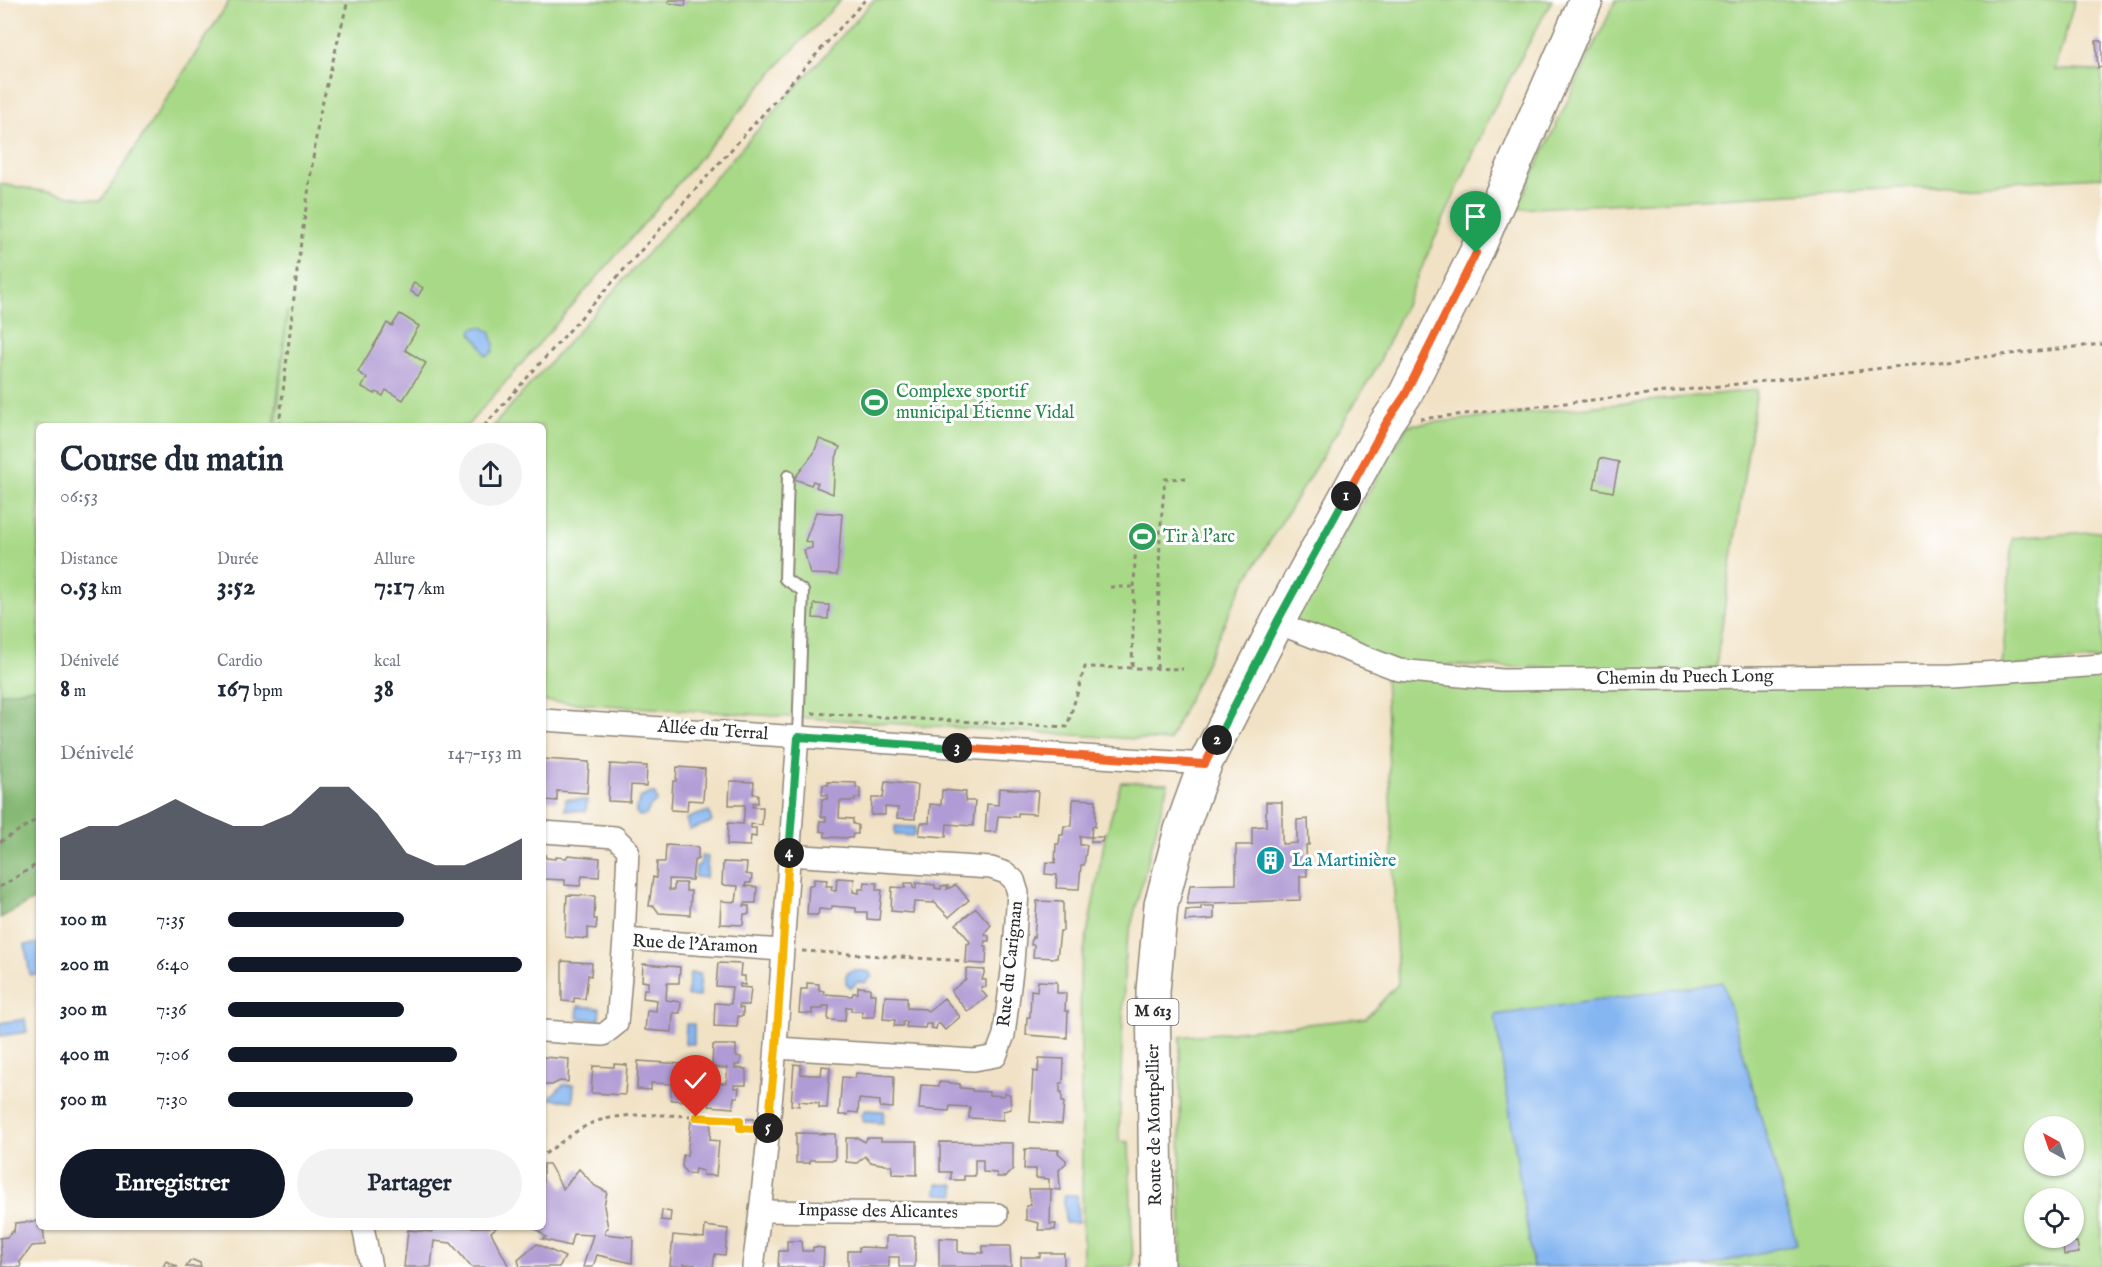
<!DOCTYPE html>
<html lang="fr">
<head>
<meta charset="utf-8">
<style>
  body { margin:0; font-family:"IM FELL English",serif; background:#f2f2f3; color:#1f2937; height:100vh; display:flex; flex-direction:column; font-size:22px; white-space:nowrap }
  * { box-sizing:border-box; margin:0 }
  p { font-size:20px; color:#747a83 }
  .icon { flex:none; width:33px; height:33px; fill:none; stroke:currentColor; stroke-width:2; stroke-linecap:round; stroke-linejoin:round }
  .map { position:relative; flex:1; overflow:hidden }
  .sheet { position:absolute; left:36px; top:423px; width:510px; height:807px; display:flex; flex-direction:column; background:#fff; border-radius:9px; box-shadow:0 2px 4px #0004 }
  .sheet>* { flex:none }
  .needle { width:39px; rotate:320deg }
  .controls { position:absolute; left:2024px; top:1116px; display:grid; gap:12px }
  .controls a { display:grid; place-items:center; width:60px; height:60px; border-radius:50%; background:#fff; box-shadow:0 2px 4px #0004; font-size:30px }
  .pin { position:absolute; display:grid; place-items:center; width:51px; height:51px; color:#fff; margin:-62px -26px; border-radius:50% 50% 50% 0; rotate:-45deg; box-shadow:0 0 6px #0007 }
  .pin .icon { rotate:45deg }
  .km { position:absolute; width:30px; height:30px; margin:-15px; border-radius:50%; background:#222; color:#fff; font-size:16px; line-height:30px; text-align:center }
  .round { display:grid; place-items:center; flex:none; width:63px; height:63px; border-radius:32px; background:#f2f2f3 }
  .headline { display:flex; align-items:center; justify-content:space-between; height:102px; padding:0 24px }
  h1 { font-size:33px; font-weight:700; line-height:45px }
  .figures { display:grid; grid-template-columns:repeat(3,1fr); gap:9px; height:102px; padding:6px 24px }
  .figures div { display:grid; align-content:center }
  .figures b { font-size:26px; font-weight:700 }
  .figures small { font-size:16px; font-weight:400 }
  .figures p { font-size:16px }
  .chart { height:168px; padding:12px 24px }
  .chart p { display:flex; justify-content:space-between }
  .chart svg { width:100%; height:108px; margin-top:6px; fill:#111827; opacity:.7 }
  .button { display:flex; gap:12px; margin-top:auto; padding:12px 24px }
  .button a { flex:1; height:69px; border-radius:36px; background:#111827; color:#fff; font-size:24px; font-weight:700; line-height:69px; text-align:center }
  .button a+a { background:#f2f2f3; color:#1f2937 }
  ul { padding:0 24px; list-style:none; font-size:20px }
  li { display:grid; grid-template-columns:96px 72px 1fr; align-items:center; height:45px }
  li i { height:15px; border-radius:8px; background:#111827 }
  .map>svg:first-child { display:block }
  .green { fill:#a8d987; stroke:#6a8259; stroke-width:1.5; fill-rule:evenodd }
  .forest { fill:#86b974; stroke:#587250; stroke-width:1.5 }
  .water { fill:#85b6f1; stroke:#58708e; stroke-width:1.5 }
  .building { fill:#b19bd4 }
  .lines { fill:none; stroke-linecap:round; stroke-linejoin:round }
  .lane-casing { stroke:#8e8678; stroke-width:14 }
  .street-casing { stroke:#8e8678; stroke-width:24 }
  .primary-casing { stroke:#8e8678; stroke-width:36 }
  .path { stroke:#8e8678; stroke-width:3; stroke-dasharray:4.5 4.5; stroke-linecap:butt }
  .lane { stroke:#fff; stroke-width:10 }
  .street { stroke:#fff; stroke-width:21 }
  .primary { stroke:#fff; stroke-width:33 }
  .split-1-casing { stroke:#fff; stroke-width:12 }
  .split-2-casing { stroke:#fff; stroke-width:12 }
  .split-3-casing { stroke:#fff; stroke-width:12 }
  .split-4-casing { stroke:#fff; stroke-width:12 }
  .split-5-casing { stroke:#fff; stroke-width:12 }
  .split-6-casing { stroke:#fff; stroke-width:12 }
  .split-1 { stroke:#f0652b; stroke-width:8 }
  .split-2 { stroke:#22a559; stroke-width:8 }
  .split-3 { stroke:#f0652b; stroke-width:8 }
  .split-4 { stroke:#22a559; stroke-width:8 }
  .split-5 { stroke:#f5b400; stroke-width:8 }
  .split-6 { stroke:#f5b400; stroke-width:8 }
  .labels { text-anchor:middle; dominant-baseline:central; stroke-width:6; stroke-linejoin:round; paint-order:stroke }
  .shield { fill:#fff; stroke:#6b6b6b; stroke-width:1.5 }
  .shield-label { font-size:16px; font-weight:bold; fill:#2b2b2b }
  .leisure-label { font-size:18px; fill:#27864d; stroke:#fff; text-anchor:start }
  .street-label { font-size:18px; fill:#2b2b2b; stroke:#fff }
  .culture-label { font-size:18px; fill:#0d838f; stroke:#fff; text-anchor:start }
</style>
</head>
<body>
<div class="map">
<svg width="2102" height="1267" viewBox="0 0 2102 1267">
  <rect width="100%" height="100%" fill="#fff"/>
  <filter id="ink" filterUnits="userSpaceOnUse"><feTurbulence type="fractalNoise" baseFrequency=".0167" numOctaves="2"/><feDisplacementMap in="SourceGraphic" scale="12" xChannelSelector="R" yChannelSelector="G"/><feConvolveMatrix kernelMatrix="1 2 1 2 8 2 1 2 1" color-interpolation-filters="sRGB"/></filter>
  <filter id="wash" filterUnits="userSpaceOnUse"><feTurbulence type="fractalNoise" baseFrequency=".008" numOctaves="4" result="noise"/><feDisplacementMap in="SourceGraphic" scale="24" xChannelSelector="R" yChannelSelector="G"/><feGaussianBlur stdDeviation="1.35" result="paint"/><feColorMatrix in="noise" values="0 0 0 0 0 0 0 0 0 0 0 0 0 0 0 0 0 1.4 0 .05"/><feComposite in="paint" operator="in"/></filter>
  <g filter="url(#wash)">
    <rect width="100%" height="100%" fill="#f1e2c5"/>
    <g class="green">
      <path d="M230 0H841L784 59 647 220 467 426H276L287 311 274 426H39V687L0 694V184L101 201Z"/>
      <path d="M874 0H1552L1490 116 1377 367 1241 588 1169 741 543 701V426H493Z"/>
      <path d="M1616 0H2075L2055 70 2102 71V177L1516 209Z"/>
      <path d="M1757 390 1715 672 1400 664 1291 624 1408 425Z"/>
      <path d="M2102 531V659L2002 668 2012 538Z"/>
      <path d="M2102 670V1267H1181L1180 1037 1366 1018 1398 984 1385 675ZM2034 1126H2073V1166H2034ZM2034 1198H2073V1238H2034Z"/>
      <path d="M1121 782 1168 783 1125 949 1119 1141 1129 1142 1133 1267H1083L1080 973 1105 838Z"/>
    </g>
    <path class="forest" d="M39 687V897L0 918V694Z"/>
    <g class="water">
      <path d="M481 327 490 331 494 343 493 352 486 356 480 344 471 333 473 328Z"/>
      <path d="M651 793 655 794 657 801 650 807 646 815 639 816 636 812V807L639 803 640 798Z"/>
      <path d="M566 799 587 800 586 811 565 810Z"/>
      <path d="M709 811 712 822 689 830 686 819Z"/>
      <path d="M895 826 915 827 914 836 895 835Z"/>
      <path d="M701 856 708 857 706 878 695 877 696 867 701 863Z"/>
      <path d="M39 943V974L30 975 25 945Z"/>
      <path d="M854 970 870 972 872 976 865 983 858 982 851 988 846 983V975L850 971Z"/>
      <path d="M690 973 701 974 699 997 687 996Z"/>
      <path d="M1723 982 1797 1244 1701 1267H1533L1495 1015Z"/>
      <path d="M578 1006 600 1008 599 1020 577 1018Z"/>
      <path d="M25 1019 27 1032 0 1036V1023Z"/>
      <path d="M686 1024H694V1044H685Z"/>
      <path d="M563 1085H574L573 1101 551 1099V1096Z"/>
      <path d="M865 1110 884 1111 883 1123 864 1122 861 1116Z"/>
      <path d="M937 1184 955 1185V1195L936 1194Z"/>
      <path d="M1064 1195H1077L1078 1223H1065Z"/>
    </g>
    <g id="blocks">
      <g class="building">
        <path d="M669 0H686L685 6 668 3Z"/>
        <path d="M2096 41H2102V67L2098 68Z"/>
        <path d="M414 282 423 288 418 296 410 291Z"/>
        <path d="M400 314 419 326 405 350 426 363 403 400 386 390 383 396 376 392 375 394 362 387 367 378 358 372 387 323 392 326Z"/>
        <path d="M819 439 840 447 835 461 833 494 816 487 818 483 813 481 811 485 794 479 814 453Z"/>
        <path d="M1600 458 1619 462 1613 492 1594 488Z"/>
        <path d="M816 512 842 514 837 575 810 574 804 550 812 548V543L805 541Z"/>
        <path d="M814 604 829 605 828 619 813 618Z"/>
        <path d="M543 759 589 762 587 793 557 791V801L545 800V808H543Z"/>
        <path d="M610 764 647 766 646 786 631 785 630 802 608 801Z"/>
        <path d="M677 767 705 769 703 801 688 800 687 811 671 810 673 781H676Z"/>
        <path d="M730 781 754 782 753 794H758V803H753L752 807H763L762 825 751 824V828H756V837L751 836 750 846 727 845 728 823 743 824 744 815 745 805H729Z"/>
        <path d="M828 782 856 783V788H860V798H855V801H840L839 818 853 819V824L858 825V834H853L852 838 825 837V832L820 831V821H826V817H821L822 799H827L828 795H822L823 785H828Z"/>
        <path d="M885 782 918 785 915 819 897 818 898 808 885 807V815H871L872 798H883Z"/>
        <path d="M999 788 1038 791 1036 814 1018 813V817L998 816 996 832H985L987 804 998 805Z"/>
        <path d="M942 790 966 792 965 801H975L973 826 947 824 946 837 919 835 921 823H929L930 804 941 805Z"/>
        <path d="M1073 799 1096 800 1095 827 1092 826 1091 837 1080 836V845H1087L1084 865H1081L1079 889 1056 888 1057 875 1045 874 1046 862 1055 863 1056 844H1059L1060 835H1063L1064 826H1072Z"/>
        <path d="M1266 802H1282V844L1297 843V820L1308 819 1309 845H1306L1307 876H1300V900L1187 904 1190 885 1236 884V845H1252V827L1266 826Z"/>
        <path d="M1091 837H1103L1102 842H1091Z"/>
        <path d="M666 845 698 847V859L694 861 692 880 669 879V890H674V883H686V891H691L690 915 659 913 654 906H649L653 877 656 878 657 862H665Z"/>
        <path d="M543 854H545L546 858 556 859V857L566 858 568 855 600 858 599 877 582 876 580 886 565 885V880L543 879Z"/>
        <path d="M723 862 747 863 746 874 752 875 751 883H746L745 886 757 887 756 903H745L744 906H749V914H744L743 925 720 924 721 901 736 902 738 886 722 885Z"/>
        <path d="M837 878 854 879 853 892 859 893V889H864L865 882 877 883 876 890H882L879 920 867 919V912H856V908L832 906 831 910 819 909 818 915H807L809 885H814V879L827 880 826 886H832L831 890 836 891Z"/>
        <path d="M905 883H913V888L916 889V883L935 885V888L941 889V886H948L947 889 956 885 969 900 949 917 934 902V903L914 902 913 913 891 911 892 887 905 888Z"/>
        <path d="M567 895 595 896 594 919H597L596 929 588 928V939L565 937Z"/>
        <path d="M1037 901 1063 902V931H1060L1057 958 1033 957 1034 945H1031L1032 937 1034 938Z"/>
        <path d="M1201 906H1214V919L1185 921 1186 910 1201 909Z"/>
        <path d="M976 908 991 925 986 931 985 935 989 936V941H985L984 946H987L986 964 966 963 967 944 970 943 969 940 956 924Z"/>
        <path d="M562 961 592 963 591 976 588 975 585 999 574 998V1002L562 1001Z"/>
        <path d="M718 963 741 964 740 976H745V985L740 984V987L751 988 749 1005H739V1008H743V1016H738L737 1027 714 1026 715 1003 731 1004V996L732 987 716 986Z"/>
        <path d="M643 964 680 967 679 983H667L666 1000 681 1002 680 1013H673L672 1032 645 1030 647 1010 656 1011 657 1000 643 998 644 989H648V982L642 981Z"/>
        <path d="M966 969 985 970 982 980H986V987H981V990L987 997 968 1012 951 991 966 979Z"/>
        <path d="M1038 981 1057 982V993H1066L1065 1011H1068L1067 1038 1026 1035 1027 1017H1030L1031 990 1037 991Z"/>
        <path d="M807 983 819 984V990L824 991V994L852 996 853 993H858V987L870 988V994H876L874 1017H862V1011H851V1007H846L845 1021 828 1020 829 1006H823V1009H812V1014L799 1013 801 989H807Z"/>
        <path d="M885 996 907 997V1008L925 1009 928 1011 944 998 960 1017 945 1030 940 1024H937L936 1029 931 1028V1024H926L925 1028 906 1027 907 1022 903 1021V1026H894L895 1020 883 1019Z"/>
        <path d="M713 1045H736V1056L741 1057 740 1065H735V1068L746 1069V1085H734V1088H739L738 1097H734L733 1108 709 1106 711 1083H726L727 1077V1068L712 1067Z"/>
        <path d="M543 1057 569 1059 568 1082 560 1081 552 1085H543Z"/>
        <path d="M1039 1058 1064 1059 1063 1083H1060V1092H1062V1102H1064L1062 1124 1030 1122 1033 1071 1038 1072Z"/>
        <path d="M638 1061 697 1065 696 1078H688L686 1101 671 1100V1084L651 1083V1090L637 1089Z"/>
        <path d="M614 1064 627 1065 625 1095 591 1093 593 1066 614 1067Z"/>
        <path d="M794 1064 801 1065V1074L810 1075H821L822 1066 830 1067 827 1108H819V1103L799 1101V1106L791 1105Z"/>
        <path d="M856 1073 894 1076 893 1108 880 1107V1101L859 1099 858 1113 849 1112 848 1115H839L842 1077 855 1078Z"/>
        <path d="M939 1082 960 1084V1088L972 1089V1091L989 1092V1095L1004 1096 1005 1093 1010 1094 1011 1109 1003 1111V1120L969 1118 970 1107 950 1106 949 1111 919 1109 921 1085 939 1086Z"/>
        <path d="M746 1119H754L753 1124H746Z"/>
        <path d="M691 1120 711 1122 710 1140 719 1141 716 1176 703 1175V1171L695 1169 694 1174 686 1173 682 1166 683 1155 687 1156Z"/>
        <path d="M796 1133 835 1134V1160H810V1163H796Z"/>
        <path d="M846 1138H858L865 1142 867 1138H881V1141H917V1175L892 1174V1166L870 1162 865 1156 857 1163 846 1162Z"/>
        <path d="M940 1142 1013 1143V1169L1005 1177H997V1173L983 1172V1160H975V1176H964V1180H951V1172H940Z"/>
        <path d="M1025 1149 1059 1150 1058 1153 1066 1160V1163L1059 1170 1060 1190 1049 1189V1179L1036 1178V1169H1024Z"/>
        <path d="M543 1164H549L563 1189 579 1169 595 1186 607 1192 604 1206 608 1228 605 1230V1234L633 1237 632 1263 597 1255 593 1267H583L593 1235 573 1234 570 1246 542 1239 546 1237 534 1227H543Z"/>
        <path d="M1029 1189H1051L1050 1224H1056L1055 1230H1038L1039 1223 1026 1220V1206L1031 1205Z"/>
        <path d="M662 1210 671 1212 670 1221 661 1220Z"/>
        <path d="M39 1221V1227H43L45 1245 32 1246 20 1262 21 1267H2L0 1238 7 1237 13 1231 14 1232 15 1223Z"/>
        <path d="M705 1226 728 1229 725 1255 715 1254 713 1267H694L695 1265 684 1264V1267L670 1266 673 1235 704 1238Z"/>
        <path d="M433 1227H497L491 1232 509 1267H471L451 1243 434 1241 431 1267H404L408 1230 432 1232Z"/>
        <path d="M886 1236H915V1267H899V1257H889V1267H848V1251H859V1247L886 1248Z"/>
        <path d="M939 1238 958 1239V1252L983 1253V1246H1010L1011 1267H939Z"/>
        <path d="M787 1241H801L802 1251H813V1247L824 1248 823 1267H778L779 1251H787Z"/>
        <path d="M2077 1242 2079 1253 2064 1255 2063 1244Z"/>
        <path d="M537 1244 565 1257 559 1267H520L518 1260Z"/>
        <path d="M1040 1253H1064V1267H1021V1257H1040Z"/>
        <path d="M193 1260 200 1263 201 1267H186L190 1261Z"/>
        <path d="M166 1261 178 1267H163Z"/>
      </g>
    </g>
  </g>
  <g filter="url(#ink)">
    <use href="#blocks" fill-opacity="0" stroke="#8e8678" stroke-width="1.5"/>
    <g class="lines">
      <defs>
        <path id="lane" d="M788 476 785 579 803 591 798 737"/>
        <g id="street">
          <path d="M1277 623 1399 670 1502 680 1953 675 2102 665"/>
          <path d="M543 720 1205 764"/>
          <path d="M543 832 615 837 628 850 624 939 617 1024 603 1035 543 1031"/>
          <path d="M624 939 782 950"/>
          <path d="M776 1048 974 1060 996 1056 1004 1035 1013 963 1018 893 1014 880 1006 873 991 868 788 855"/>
          <path d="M760 1211 997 1214"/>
          <path d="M363 1227 371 1267"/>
          <path d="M753 1267C777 1091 784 914 798 737"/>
        </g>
        <path id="primary" d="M1157 1267 1153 991 1161 905 1181 830 1205 764 1277 623 1386 423 1405 395 1476 253 1586 0"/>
      </defs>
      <use href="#lane" class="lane-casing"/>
      <use href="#street" class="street-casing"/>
      <use href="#primary" class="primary-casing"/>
      <g class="path">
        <path d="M1420 419 2102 344"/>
        <path d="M279 426 298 263 319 117 348 0"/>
        <path d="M484 426 865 0"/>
        <path d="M1160 534 1165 479 1189 478"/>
        <path d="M1110 587H1134L1132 668"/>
        <path d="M1134 587 1136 534H1160L1157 668"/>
        <path d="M812 713 1067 727 1085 667 1183 669"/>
        <path d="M0 842 39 818"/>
        <path d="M0 887 39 863"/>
        <path d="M802 951 965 961"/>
        <path d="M545 1154C562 1142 581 1125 601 1120 636 1110 702 1117 740 1120V1128H750"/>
      </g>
      <use href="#lane" class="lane"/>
      <use href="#street" class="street"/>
      <use href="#primary" class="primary"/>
    </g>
  </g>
  <g class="lines" filter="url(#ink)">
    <defs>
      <path id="split-1" d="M1346 496 1386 423 1405 395 1476 253"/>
      <path id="split-2" d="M1217 740 1277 622 1346 496"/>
      <path id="split-3" d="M957 748 1205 764 1217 740"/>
      <path id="split-4" d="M789 853 798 737 957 748"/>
      <path id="split-5" d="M768 1128 776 1048 789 853"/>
      <path id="split-6" d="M696 1117 740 1120V1128L768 1130V1128"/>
    </defs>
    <use href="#split-1" class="split-1-casing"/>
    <use href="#split-2" class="split-2-casing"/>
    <use href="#split-3" class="split-3-casing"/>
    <use href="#split-4" class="split-4-casing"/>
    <use href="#split-5" class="split-5-casing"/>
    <use href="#split-6" class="split-6-casing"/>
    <use href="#split-1" class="split-1"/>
    <use href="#split-2" class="split-2"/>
    <use href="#split-3" class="split-3"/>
    <use href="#split-4" class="split-4"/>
    <use href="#split-5" class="split-5"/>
    <use href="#split-6" class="split-6"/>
  </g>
  <defs>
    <symbol id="stadium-disc" viewBox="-11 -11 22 22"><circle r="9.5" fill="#2e9e5b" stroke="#fff"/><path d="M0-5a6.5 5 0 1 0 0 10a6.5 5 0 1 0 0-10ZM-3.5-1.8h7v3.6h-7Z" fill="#fff"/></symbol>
    <symbol id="building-disc" viewBox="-11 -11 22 22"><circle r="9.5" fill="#0f9aa8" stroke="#fff"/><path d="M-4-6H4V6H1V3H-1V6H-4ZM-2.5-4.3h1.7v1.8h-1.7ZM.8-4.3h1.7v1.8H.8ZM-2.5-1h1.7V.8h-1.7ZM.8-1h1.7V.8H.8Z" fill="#fff"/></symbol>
  </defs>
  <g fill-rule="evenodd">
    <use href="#stadium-disc" x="858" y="386" width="33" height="33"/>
    <use href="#stadium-disc" x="1126" y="520" width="33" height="33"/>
    <use href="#building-disc" x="1254" y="844" width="33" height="33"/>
  </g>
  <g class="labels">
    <rect class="shield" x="1127.5" y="999" width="51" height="26" rx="4.5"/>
    <g class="shield-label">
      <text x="1153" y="1012">M 613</text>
    </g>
    <g class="leisure-label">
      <text x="896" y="392">Complexe sportif<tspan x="896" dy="21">municipal Étienne Vidal</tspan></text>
      <text x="1163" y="537">Tir à l'arc</text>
    </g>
    <g class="street-label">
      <text transform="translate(1685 678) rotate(-1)">Chemin du Puech Long</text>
      <text transform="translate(713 731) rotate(4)">Allée du Terral</text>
      <text transform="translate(695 945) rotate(3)">Rue de l'Aramon</text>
      <text transform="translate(1011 964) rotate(-84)">Rue du Carignan</text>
      <text transform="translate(1155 1125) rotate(-91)">Route de Montpellier</text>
      <text transform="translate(878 1212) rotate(1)">Impasse des Alicantes</text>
    </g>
    <g class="culture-label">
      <text x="1292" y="861">La Martinière</text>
    </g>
  </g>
</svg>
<div class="controls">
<a><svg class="needle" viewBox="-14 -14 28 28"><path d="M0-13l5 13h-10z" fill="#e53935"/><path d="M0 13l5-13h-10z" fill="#747a83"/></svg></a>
<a><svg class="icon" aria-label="locate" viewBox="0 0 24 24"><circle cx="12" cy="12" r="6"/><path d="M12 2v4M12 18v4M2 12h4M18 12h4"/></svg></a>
</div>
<div class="pin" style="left:1476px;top:253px;background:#1e9e55"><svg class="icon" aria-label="arrive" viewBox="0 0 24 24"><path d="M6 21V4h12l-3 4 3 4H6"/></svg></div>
<div class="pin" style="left:696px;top:1117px;background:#d93025"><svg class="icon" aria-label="check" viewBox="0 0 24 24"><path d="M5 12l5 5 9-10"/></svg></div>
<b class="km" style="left:1346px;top:496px">1</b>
<b class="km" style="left:1217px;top:740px">2</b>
<b class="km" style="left:957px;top:748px">3</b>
<b class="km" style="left:789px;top:853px">4</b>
<b class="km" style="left:768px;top:1128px">5</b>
<section class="sheet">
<div class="headline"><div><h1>Course du matin</h1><p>06:53</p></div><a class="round"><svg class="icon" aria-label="share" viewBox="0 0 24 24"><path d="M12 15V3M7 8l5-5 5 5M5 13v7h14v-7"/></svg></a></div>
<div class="figures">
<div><p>Distance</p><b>0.53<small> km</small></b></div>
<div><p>Durée</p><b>3:52</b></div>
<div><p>Allure</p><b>7:17<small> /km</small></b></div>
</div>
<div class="figures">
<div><p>Dénivelé</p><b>8<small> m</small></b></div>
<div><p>Cardio</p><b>167<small> bpm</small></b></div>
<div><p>kcal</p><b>38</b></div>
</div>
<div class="chart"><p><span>Dénivelé</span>147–153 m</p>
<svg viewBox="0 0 160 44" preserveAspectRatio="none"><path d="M0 44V27L10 22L20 22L30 17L40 11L50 17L60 22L70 22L80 17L90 6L100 6L110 17L120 33L130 38L140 38L150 33L160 27V44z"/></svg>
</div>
<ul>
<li><b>100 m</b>7:35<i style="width:60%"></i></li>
<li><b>200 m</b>6:40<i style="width:100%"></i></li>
<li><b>300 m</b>7:36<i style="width:60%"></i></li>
<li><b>400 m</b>7:06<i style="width:78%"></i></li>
<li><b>500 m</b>7:30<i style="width:63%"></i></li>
</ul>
<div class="button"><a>Enregistrer</a><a>Partager</a></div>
</section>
</div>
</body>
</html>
